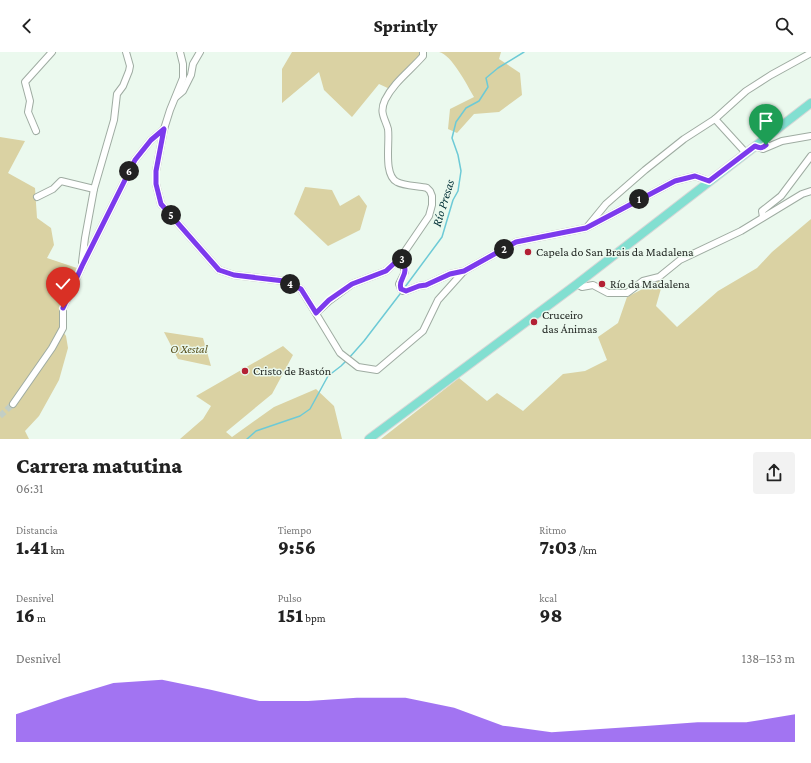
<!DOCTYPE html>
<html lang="es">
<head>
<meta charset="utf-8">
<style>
  body { margin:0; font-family:"Crimson Pro",serif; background:#f2f2f2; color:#222; height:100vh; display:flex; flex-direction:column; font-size:15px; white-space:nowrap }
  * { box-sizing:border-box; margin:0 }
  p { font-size:13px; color:#767676 }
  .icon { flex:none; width:22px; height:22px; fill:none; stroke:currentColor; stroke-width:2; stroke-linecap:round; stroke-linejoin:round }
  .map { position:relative; height:387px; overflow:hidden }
  .side { display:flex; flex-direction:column; background:#fff; flex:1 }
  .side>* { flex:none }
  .pin { position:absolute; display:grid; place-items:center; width:34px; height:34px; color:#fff; margin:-41px -17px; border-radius:50% 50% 50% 0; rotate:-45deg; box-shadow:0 0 4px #0007 }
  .pin .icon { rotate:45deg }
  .km { position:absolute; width:20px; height:20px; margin:-10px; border-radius:50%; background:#222; color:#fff; font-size:11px; line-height:20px; text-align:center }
  .round { display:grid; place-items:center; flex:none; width:42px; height:42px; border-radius:4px; background:#f2f2f2 }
  .head { display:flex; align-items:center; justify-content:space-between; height:68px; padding:0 16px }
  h1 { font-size:22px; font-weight:800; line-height:30px }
  .stats { display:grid; grid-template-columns:repeat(3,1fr); gap:6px; height:68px; padding:4px 16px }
  .stats div { display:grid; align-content:center }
  .stats b { font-size:20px; font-weight:800 }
  .stats small { font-size:11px; font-weight:400 }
  .stats p { font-size:11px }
  .chart { height:112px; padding:8px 16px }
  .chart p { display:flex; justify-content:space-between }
  .chart svg { width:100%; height:72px; margin-top:4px; fill:#7c3aed; opacity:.7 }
  header { display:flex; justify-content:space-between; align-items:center; height:52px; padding:0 16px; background:#fff; font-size:18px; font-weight:800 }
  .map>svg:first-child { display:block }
  .green { fill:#dad2a3 }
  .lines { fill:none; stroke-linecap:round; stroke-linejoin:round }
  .stream { stroke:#6dcad6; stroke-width:1.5 }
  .minor-tunnel { stroke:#c2cec5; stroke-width:6; stroke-dasharray:6 3; stroke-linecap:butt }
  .minor-casing { stroke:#9faca2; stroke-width:8 }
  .major-casing { stroke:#d6d7d7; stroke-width:10 }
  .minor { stroke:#fff; stroke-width:6 }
  .major { stroke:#82dfd1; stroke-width:8 }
  .route-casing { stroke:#fff; stroke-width:8 }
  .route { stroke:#7c3aed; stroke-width:5 }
  .poi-dot { fill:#b32034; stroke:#ebf9ee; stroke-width:1.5 }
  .labels { text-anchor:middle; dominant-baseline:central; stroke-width:3; stroke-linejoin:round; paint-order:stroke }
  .poi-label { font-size:12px; fill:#1e231f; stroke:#ebf9ee; text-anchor:start }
  .park-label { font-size:12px; font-style:italic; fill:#5a521e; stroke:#ebf9ee }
  .water-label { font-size:13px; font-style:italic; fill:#023137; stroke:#ebf9ee }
</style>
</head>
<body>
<header><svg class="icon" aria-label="back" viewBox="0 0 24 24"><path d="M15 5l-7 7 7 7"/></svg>Sprintly<svg class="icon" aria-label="search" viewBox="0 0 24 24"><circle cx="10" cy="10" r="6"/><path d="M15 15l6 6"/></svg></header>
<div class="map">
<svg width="811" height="387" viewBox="0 0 811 387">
  <rect width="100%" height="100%" fill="#ebf9ee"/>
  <g class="green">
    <path d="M292 0H421L423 4 392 38 379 32 352 65 324 38 319 20 282 51V17Z"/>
    <path d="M439 0H501L499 7 520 21 522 43 499 60 474 62 457 81 448 77 450 57 474 45C467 33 452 3 439 0Z"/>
    <path d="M0 85 25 89 8 121 35 136 37 166 51 176 54 193 47 206 77 216 60 255V275L66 284 68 296 59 328 39 364 25 379 29 387H0Z"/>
    <path d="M305 135 332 138 340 154 359 143 367 154 360 178 328 194 294 162Z"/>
    <path d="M811 167V387H381L459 326 487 349 497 341 523 359 563 322 585 319 607 308 598 285 618 271 627 245 664 226 656 254 677 275 718 239 757 216 772 200Z"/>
    <path d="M164 280 203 286 211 314 178 307Z"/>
    <path d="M283 294 293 303 272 342 226 380 232 385 274 355 316 337 334 354 342 387H180L203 367 211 354 196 344Z"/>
  </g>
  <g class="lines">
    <g class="stream">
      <path d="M405 235 442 185 453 148 458 139 461 119 458 103 452 86 456 70 466 56 479 49 488 35 486 26 498 16 524 0"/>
      <path d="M349 306 364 289 400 242"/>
      <path d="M247 387 256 379 300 364 310 357 328 324 341 314 346 309"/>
    </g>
    <path class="minor-tunnel" d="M0 364 13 352"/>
    <defs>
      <g id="minor">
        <path d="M180 0 183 12V26L170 58 164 77 156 119V132L161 152 219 218 234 223 284 229 301 237 340 301 358 315 377 318 423 279 438 248 464 219 516 190 586 176 675 129 695 124 709 129"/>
        <path d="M176 45 183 39 191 23 193 12 200 0"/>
        <path d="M715 67 746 101"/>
        <path d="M36 79 28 60 30 49 25 30 52 0"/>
        <path d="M755 94 763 97 782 89 811 84"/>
        <path d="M37 145 53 137 61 129 94 137"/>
        <path d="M763 165 762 159 781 144 811 104"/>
        <path d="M588 174 606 152 645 118 684 87 715 67 746 39 771 23 811 1"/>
        <path d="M401 205 405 220 399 232 401 237 403 239H406L419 234 426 233 450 222 464 219"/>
        <path d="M82 210 85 186 94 137 114 68 117 42 123 34 129 19 130 14 126 0"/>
        <path d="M577 232 582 235 593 233 608 241H627L643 229 659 225 680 208 741 179 802 142 811 139"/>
        <path d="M316 261 329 249 352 232 386 219 401 205 429 164 432 153V144L430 139 427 136C419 134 404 134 397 130 383 123 390 90 388 77 385 66 379 61 385 48 394 30 410 19 423 4V0"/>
        <path d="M13 352 52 296 63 276V256L82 214 135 108 151 88 164 77"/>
      </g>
      <path id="major" d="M369 387 577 232 811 51"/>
    </defs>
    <use href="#minor" class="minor-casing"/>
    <use href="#major" class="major-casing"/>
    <use href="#minor" class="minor"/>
    <use href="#major" class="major"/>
  </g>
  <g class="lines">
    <defs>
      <path id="route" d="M63 256 82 214 135 108 151 88 164 77 156 119V132L161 152 219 218 234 223 284 229 301 237 316 261 329 248 352 232 386 219 401 205C403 209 405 214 405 218 405 226 398 229 401 237L406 239 419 234 426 233 450 222 464 219 516 190 586 176 675 129 695 124 709 129 755 94C759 96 762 97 766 93"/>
    </defs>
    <use href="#route" class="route-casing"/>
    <use href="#route" class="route"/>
  </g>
  <g class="poi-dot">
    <circle cx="528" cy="200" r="4"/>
    <circle cx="602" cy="232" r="4"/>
    <circle cx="534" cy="270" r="4"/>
    <circle cx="245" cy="319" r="4"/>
  </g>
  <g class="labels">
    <g class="poi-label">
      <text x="536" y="200">Capela do San Brais da Madalena</text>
      <text x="610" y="232">Río da Madalena</text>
      <text x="542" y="263">Cruceiro<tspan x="542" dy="14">das Ánimas</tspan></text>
      <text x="253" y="319">Cristo de Bastón</text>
    </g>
    <g class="park-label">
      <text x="189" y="297">O Xestal</text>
    </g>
    <g class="water-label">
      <text transform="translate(443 151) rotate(-73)">Río Presas</text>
    </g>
  </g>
</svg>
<div class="pin" style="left:766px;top:93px;background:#1e9e55"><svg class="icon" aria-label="arrive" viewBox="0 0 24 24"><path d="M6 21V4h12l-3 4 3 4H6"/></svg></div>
<div class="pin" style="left:63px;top:256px;background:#d93025"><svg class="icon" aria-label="check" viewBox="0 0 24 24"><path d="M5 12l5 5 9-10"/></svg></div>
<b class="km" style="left:639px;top:147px">1</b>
<b class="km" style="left:504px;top:197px">2</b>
<b class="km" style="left:402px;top:207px">3</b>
<b class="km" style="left:290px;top:232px">4</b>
<b class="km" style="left:171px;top:163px">5</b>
<b class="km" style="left:129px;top:119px">6</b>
</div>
<section class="side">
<div class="head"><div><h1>Carrera matutina</h1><p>06:31</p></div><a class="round"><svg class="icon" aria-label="share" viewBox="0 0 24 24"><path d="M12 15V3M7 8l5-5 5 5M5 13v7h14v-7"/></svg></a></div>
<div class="stats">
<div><p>Distancia</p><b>1.41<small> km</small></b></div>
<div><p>Tiempo</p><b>9:56</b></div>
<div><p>Ritmo</p><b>7:03<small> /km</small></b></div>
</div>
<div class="stats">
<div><p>Desnivel</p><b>16<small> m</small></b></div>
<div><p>Pulso</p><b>151<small> bpm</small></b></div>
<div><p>kcal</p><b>98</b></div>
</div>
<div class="chart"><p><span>Desnivel</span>138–153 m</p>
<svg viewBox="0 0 160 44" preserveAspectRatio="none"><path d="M0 44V27L10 17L20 8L30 6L40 12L50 19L60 19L70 17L80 17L90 23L100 34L110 38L120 36L130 34L140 32L150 32L160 27V44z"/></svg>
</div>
</section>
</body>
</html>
